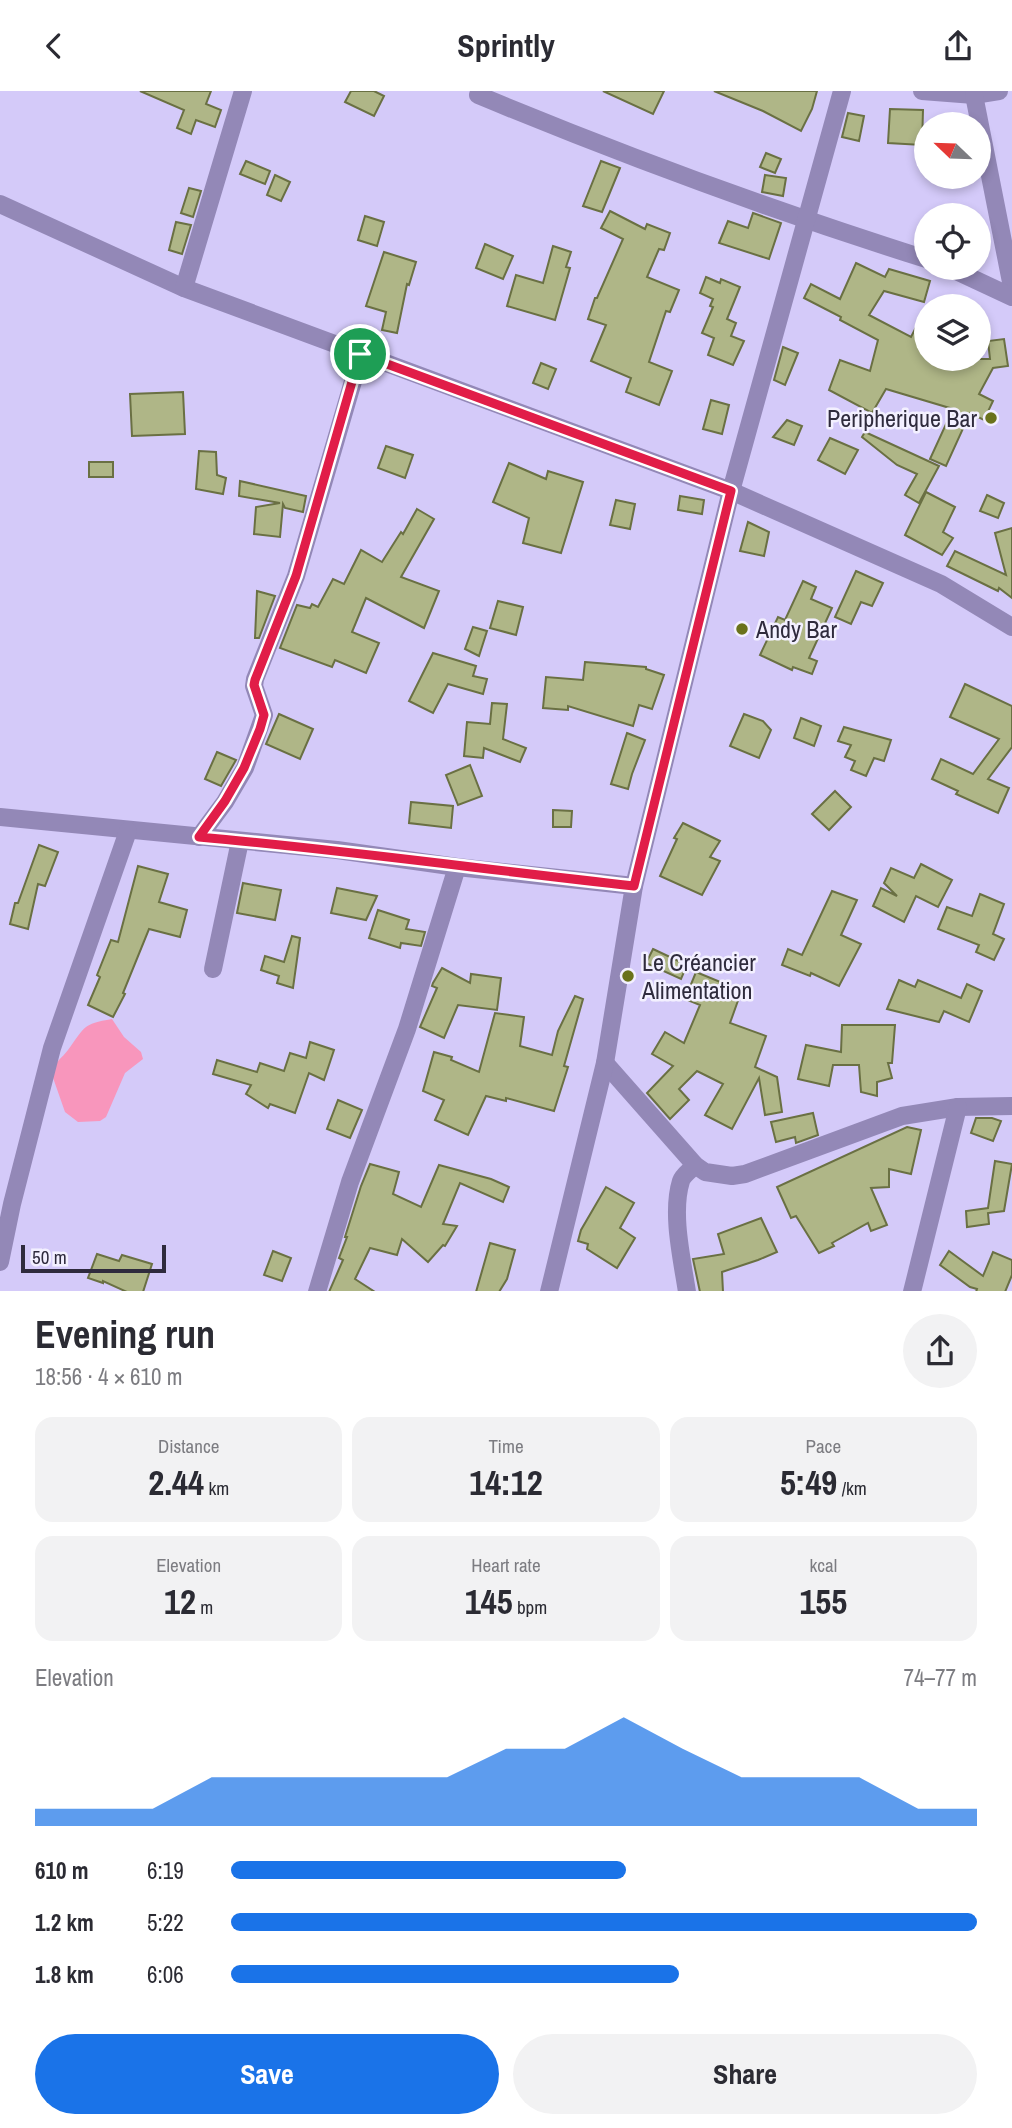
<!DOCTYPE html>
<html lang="en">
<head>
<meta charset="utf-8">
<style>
  body { margin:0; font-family:"Archivo Narrow",sans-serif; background:#f2f2f3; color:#2b2b33; height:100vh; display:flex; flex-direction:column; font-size:26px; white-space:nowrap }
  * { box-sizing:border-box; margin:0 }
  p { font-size:23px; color:#7c7c81 }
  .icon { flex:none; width:38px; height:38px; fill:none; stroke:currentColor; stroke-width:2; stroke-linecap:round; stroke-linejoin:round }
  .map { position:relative; height:1200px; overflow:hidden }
  .panel { display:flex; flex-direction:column; background:#fff; flex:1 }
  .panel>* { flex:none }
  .needle { width:46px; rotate:293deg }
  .controls { position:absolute; left:914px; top:21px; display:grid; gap:14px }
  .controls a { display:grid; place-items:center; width:77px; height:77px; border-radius:50%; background:#fff; box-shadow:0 4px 10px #0003; font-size:35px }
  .scale { position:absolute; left:21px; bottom:18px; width:145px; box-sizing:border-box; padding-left:7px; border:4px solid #2f2b3d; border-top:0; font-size:19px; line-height:24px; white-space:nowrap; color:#2f2b3d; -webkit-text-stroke:5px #f3f0ff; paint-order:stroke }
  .pin { position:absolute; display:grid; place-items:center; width:60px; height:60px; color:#fff; margin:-30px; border:4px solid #fff; border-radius:50%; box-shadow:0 2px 7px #0007 }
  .round { display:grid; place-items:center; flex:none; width:74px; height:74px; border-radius:37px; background:#f2f2f3 }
  .head { display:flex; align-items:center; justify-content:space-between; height:119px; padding:0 35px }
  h1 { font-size:38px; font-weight:700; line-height:52px }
  .metrics { display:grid; grid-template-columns:repeat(3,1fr); gap:10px; height:119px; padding:7px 35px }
  .metrics div { display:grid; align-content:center; border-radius:18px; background:#f2f2f3; text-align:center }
  .metrics b { font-size:35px; font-weight:700 }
  .metrics small { font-size:19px; font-weight:400 }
  .metrics p { font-size:19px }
  .chart { height:196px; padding:14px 35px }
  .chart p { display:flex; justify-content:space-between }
  .chart svg { width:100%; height:126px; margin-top:7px; fill:#1a73e8; opacity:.7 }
  .action { display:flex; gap:14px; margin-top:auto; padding:14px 35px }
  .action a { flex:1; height:80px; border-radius:42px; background:#1a73e8; color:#fff; font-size:28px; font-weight:700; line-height:80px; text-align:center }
  .action a+a { background:#f2f2f3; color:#2b2b33 }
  ul { padding:0 35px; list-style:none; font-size:23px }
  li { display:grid; grid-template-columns:112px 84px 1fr; align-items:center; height:52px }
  li i { height:18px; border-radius:9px; background:#1a73e8 }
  header { display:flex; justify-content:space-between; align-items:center; height:91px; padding:0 35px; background:#fff; font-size:32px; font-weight:700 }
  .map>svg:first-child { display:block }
  .water { fill:#f896bc }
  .building { fill:#afb687; stroke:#6a7043; stroke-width:2 }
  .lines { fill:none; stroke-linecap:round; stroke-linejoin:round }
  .street { stroke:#9388b7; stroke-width:18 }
  .route-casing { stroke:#fff; stroke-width:14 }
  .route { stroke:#e11d48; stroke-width:9 }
  .poi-dot { fill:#6a721b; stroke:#f3f0ff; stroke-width:2.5 }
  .labels { text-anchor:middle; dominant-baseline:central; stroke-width:5; stroke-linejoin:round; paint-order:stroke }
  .poi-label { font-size:24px; fill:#2f2b3d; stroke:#f3f0ff; text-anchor:start }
</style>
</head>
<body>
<header><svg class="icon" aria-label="back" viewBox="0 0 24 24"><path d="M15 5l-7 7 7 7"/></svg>Sprintly<svg class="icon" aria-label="share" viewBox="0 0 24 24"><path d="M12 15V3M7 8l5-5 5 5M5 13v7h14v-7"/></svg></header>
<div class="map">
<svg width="1012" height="1201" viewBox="0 0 1012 1201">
  <rect width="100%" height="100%" fill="#d4caf9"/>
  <path class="water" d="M112 928 124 946 141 961 143 968 125 982 106 1026 100 1030 78 1031 65 1021 51 981C55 971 62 967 68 959 85 936 82 933 112 928Z"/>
  <g class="building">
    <path d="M140 0H211L206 13 221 19 215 36 196 29 191 43 177 37 184 19Z"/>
    <path d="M351 0H374L384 5 374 25 345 11Z"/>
    <path d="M603 0H664L653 23Z"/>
    <path d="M714 0H817L812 18 801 40 763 20Z"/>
    <path d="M890 18 923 19 922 54 888 52Z"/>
    <path d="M848 22 864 25 859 50 842 46Z"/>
    <path d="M766 62 781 68 775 82 760 76Z"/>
    <path d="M246 70 270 80 265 93 240 83Z"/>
    <path d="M601 70 620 77 602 121 583 115Z"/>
    <path d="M275 84 290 91 281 110 267 104Z"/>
    <path d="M765 84 786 87 783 105 762 101Z"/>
    <path d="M189 97 201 100 193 126 181 122Z"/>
    <path d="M610 120 645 138 647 133 670 142 664 159 659 158 647 186 679 199 670 221 666 220 649 271 672 280 659 314 626 301 631 287 591 270 606 234 588 228 595 207H597L623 148 601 137Z"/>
    <path d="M753 122 781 132 769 168 719 152 728 130 748 137Z"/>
    <path d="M365 125 384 131 377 155 358 149Z"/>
    <path d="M176 131 191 134 182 163 169 159Z"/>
    <path d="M485 153 513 165 503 188 476 177Z"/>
    <path d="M553 155 571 161 566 176 570 177 555 229 507 215 516 184 543 192Z"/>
    <path d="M384 161 416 171 409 194 407 193 397 242 382 239 386 221 366 215Z"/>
    <path d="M856 172 885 186 889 178 930 190 924 211 884 200 869 224 911 246 926 217V268H990L988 250 1004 248 1008 275 993 277 979 303 993 310 984 329 970 322 946 375 930 368 953 318 886 298 872 322 829 299 840 269 870 280 878 249 840 229 841 226 804 207 811 193 840 208Z"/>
    <path d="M706 186 720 192 721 188 740 196 727 228 736 232 731 245 744 250 733 274 708 264 714 247 702 242 713 216 710 215 713 208 700 202Z"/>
    <path d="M783 256 798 262 785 294 774 289Z"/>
    <path d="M541 272 556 278 548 298 533 292Z"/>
    <path d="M183 301 185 343 132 345 130 303Z"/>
    <path d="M711 309 729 314 722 343 703 338Z"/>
    <path d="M787 329 802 335 794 354 773 346Z"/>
    <path d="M865 341 939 375 919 412 905 404 917 383 897 374 862 346Z"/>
    <path d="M830 347 858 359 845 383 818 369Z"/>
    <path d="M386 355 413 364 405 387 378 377Z"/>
    <path d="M199 360 216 361 217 384 226 387 223 403 196 398Z"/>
    <rect x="89" y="371" width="24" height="15"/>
    <path d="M509 372 546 388 548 380 583 391 561 462 523 452 529 427 493 411Z"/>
    <path d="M240 390 306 405 303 421 285 417 283 413 280 446 254 443 256 416 280 412 239 405Z"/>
    <path d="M926 401 955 416 943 441 953 447 942 464 905 444Z"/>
    <path d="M987 404 1004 412 998 427 980 420Z"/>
    <path d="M680 405 704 409 702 423 678 419Z"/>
    <path d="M616 409 635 413 630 438 610 434Z"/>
    <path d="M417 418 434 428 401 486 439 500 424 537 366 507 352 541 379 552 366 582 335 569 332 576 280 557 297 514 310 517 312 513 318 516 333 488 344 493 361 459 382 471 401 441 403 443Z"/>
    <path d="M748 431 769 441 764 465 740 460Z"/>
    <path d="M1012 437V507L999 497 998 500 947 475 955 460 1006 484 995 442Z"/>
    <path d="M856 480 883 492 872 515 861 511 851 533 835 526Z"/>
    <path d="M803 490 816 496 811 508 832 517 809 567 817 570 812 583 793 576 792 579 760 564 778 526 785 529Z"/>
    <path d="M257 500 275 505 259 547H255Z"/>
    <path d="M498 510 523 516 516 544 490 537Z"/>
    <path d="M473 536 487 540 479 565 465 558Z"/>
    <path d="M433 562 476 575 473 585 487 588 483 603 448 593 433 622 409 610Z"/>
    <path d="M585 571 646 576V578L664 584 652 618 639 614 633 635 568 615V619L543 617 546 586 583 589Z"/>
    <path d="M965 593 1012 615V656L988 688 1009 697 998 722 956 703 958 700 932 688 941 668 973 683 999 648 950 626Z"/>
    <path d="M492 612 507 613 503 648 526 657 520 671 484 657 483 667 464 665 467 631 490 633Z"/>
    <path d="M279 623 313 638 300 668 266 653Z"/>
    <path d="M744 623 763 630 771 639 759 667 730 655Z"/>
    <path d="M801 627 821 635 814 655 794 647Z"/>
    <path d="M844 636 891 649 884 670 874 667 866 685 851 679 855 670 845 666 851 654 838 650Z"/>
    <path d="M627 642 645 649 632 683 628 698 611 693Z"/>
    <path d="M217 661 236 669 221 695 205 688Z"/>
    <path d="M470 674 482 705 458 714 446 684Z"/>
    <path d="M835 700 851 716 829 739 812 723Z"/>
    <path d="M411 711 453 715 451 737 409 732Z"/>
    <path d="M553 719 572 720 571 736H553Z"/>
    <path d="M683 732 720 750 710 766 720 770 702 804 660 785 677 748 674 747Z"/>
    <path d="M39 754 58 761 45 795 38 793 28 838 10 833 15 812H18Z"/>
    <path d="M921 773 952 789 938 816 916 805 904 831 873 815 881 797 897 805 884 792 891 777 914 787Z"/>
    <path d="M138 775 168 783 159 811 187 819 180 846 149 838 123 902 125 903 113 926 88 914 100 886 97 884 111 849 118 851Z"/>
    <path d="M243 792 281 799 275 829 237 822Z"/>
    <path d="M337 797 377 805 366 829 331 822Z"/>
    <path d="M832 800 857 809 841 844 861 853 839 895 811 882 810 885 782 874 788 858 802 864Z"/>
    <path d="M980 803 1004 813 993 843 1004 848 994 869 976 861 979 854 938 838 947 816 972 825Z"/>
    <path d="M378 819 409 829 406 838 425 841 421 855 401 852 400 857 369 847Z"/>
    <path d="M292 845 300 847 293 897 277 892 279 885 261 879 265 865 284 871Z"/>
    <path d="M653 858 687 874 681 888 646 872Z"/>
    <path d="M442 877 470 892 471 883 501 887 497 919 458 914 444 947 420 936 437 897 432 895 433 892Z"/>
    <path d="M696 881 735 897 733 902 740 904 730 932 766 945 755 976 777 986 782 1021 765 1024 759 987 732 1038 705 1024 723 993 697 980 679 998 689 1009 670 1028 647 1002 673 975 652 963 665 941 684 952 700 914 685 908Z"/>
    <path d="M899 889 915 896 918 889 961 907 967 893 982 900 969 931 944 920 939 931 887 918Z"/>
    <path d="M575 905 583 908 564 975 568 976 554 1020 506 1007V1010L486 1005 468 1044 435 1029 444 1009 423 1000 434 961 452 966 451 969 479 981 495 922 524 926 520 955 552 964 558 940Z"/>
    <path d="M842 934H895L892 972H888L892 987 877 991V1005L861 1001 859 974H833L829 995 798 988 806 954 841 961Z"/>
    <path d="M310 951 334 959 324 989 309 982 295 1022 270 1013 268 1017 246 1003 251 994 213 983 217 969 257 981 260 972 284 980 290 962 306 967Z"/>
    <path d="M338 1009 362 1019 350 1047 327 1038Z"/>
    <path d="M813 1022 818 1044 796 1052 795 1046 776 1051 771 1031Z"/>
    <path d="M976 1027H992L1001 1030 993 1050 971 1042Z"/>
    <path d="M907 1036 921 1039 911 1083 889 1078V1096L871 1097 887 1134 871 1140 868 1132 832 1152 834 1155 819 1162 796 1125 791 1127 777 1096Z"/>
    <path d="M995 1070 1012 1073 1004 1120 988 1122 989 1133 967 1136 966 1120 988 1117Z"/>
    <path d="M370 1073 399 1081 393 1103 421 1116 439 1074 491 1088 509 1096 503 1111 460 1092 443 1133 457 1135 445 1155 443 1154 428 1171 402 1148 397 1164 370 1157 355 1188 375 1201H329L343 1169 339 1167 347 1146H345L361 1095Z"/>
    <path d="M606 1096 634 1112 620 1137 635 1147 617 1177 587 1158 588 1153 578 1150 581 1139Z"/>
    <path d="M761 1127 777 1161 758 1169 722 1181 723 1201H700L693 1168 724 1163 718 1143Z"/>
    <path d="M490 1152 515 1159 507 1188 499 1201H476Z"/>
    <path d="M273 1160 291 1167 282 1190 264 1184Z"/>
    <path d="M949 1160 983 1185 993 1161 1012 1169V1184L1005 1201H976L977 1198 970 1196 940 1174Z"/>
    <path d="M97 1163 119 1170 122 1164 152 1173 143 1201H127L103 1190V1192L88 1187Z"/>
  </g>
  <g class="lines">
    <g class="street">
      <path d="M922 0 974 4 999 0"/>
      <path d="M478 4C625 65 774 120 926 168"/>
      <path d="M974 4 1012 196"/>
      <path d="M0 113 184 197 731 400 941 493 1012 536"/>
      <path d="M950 177 1012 206"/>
      <path d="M184 197 243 0"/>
      <path d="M0 726 337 759 457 776 634 795"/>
      <path d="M199 746 225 711 245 677 259 638 264 624 254 595 255 588 296 485 361 263"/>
      <path d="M213 878 240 750"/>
      <path d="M605 972 695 1074 705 1081 732 1085 745 1083 902 1025 958 1016 1012 1015"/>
      <path d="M0 1171 12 1113 52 957 128 740"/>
      <path d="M317 1201 350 1091 407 938 457 776"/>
      <path d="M549 1201 605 972 634 795 731 400 842 0"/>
      <path d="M687 1201C682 1168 671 1122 681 1090 683 1084 691 1079 695 1074"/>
      <path d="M912 1201 958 1016"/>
    </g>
  </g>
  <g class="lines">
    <defs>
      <path id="route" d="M360 263 731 400 634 795C489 779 344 759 199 746L225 710 244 677 260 638 264 624 254 594 255 589 296 485Z"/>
    </defs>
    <use href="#route" class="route-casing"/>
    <use href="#route" class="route"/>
  </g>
  <g class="poi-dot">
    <circle cx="991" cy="327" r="7"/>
    <circle cx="742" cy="538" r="7"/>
    <circle cx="628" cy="885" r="7"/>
  </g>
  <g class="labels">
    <g class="poi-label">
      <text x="977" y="327" text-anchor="end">Peripherique Bar</text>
      <text x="756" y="538">Andy Bar</text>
      <text x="642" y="871">Le Créancier<tspan x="642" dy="28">Alimentation</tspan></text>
    </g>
  </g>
</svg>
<div class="controls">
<a><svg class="needle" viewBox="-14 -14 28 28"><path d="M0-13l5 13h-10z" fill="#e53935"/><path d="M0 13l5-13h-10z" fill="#7c7c81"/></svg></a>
<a><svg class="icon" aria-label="locate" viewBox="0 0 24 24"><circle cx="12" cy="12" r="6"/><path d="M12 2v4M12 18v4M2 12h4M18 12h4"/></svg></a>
<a><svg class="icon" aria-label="layers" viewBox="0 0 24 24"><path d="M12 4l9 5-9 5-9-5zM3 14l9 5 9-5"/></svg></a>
</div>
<div class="scale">50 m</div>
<div class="pin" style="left:360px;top:263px;background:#1e9e55"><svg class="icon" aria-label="arrive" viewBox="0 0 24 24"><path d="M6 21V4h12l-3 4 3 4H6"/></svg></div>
</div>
<section class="panel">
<div class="head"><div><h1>Evening run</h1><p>18:56 · 4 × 610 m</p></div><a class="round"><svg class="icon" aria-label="share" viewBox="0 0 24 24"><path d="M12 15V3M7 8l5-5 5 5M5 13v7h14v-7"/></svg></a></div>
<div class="metrics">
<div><p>Distance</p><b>2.44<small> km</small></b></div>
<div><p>Time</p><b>14:12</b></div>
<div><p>Pace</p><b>5:49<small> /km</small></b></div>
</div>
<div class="metrics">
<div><p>Elevation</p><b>12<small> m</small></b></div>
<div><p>Heart rate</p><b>145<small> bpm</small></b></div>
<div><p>kcal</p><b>155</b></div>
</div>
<div class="chart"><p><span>Elevation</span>74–77 m</p>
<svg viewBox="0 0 160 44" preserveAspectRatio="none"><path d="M0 44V38L10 38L20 38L30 27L40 27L50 27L60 27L70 27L80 17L90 17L100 6L110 17L120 27L130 27L140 27L150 38L160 38V44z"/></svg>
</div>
<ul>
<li><b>610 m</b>6:19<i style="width:53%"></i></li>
<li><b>1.2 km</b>5:22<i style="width:100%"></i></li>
<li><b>1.8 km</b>6:06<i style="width:60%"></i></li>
</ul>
<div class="action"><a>Save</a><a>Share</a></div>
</section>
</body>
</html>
